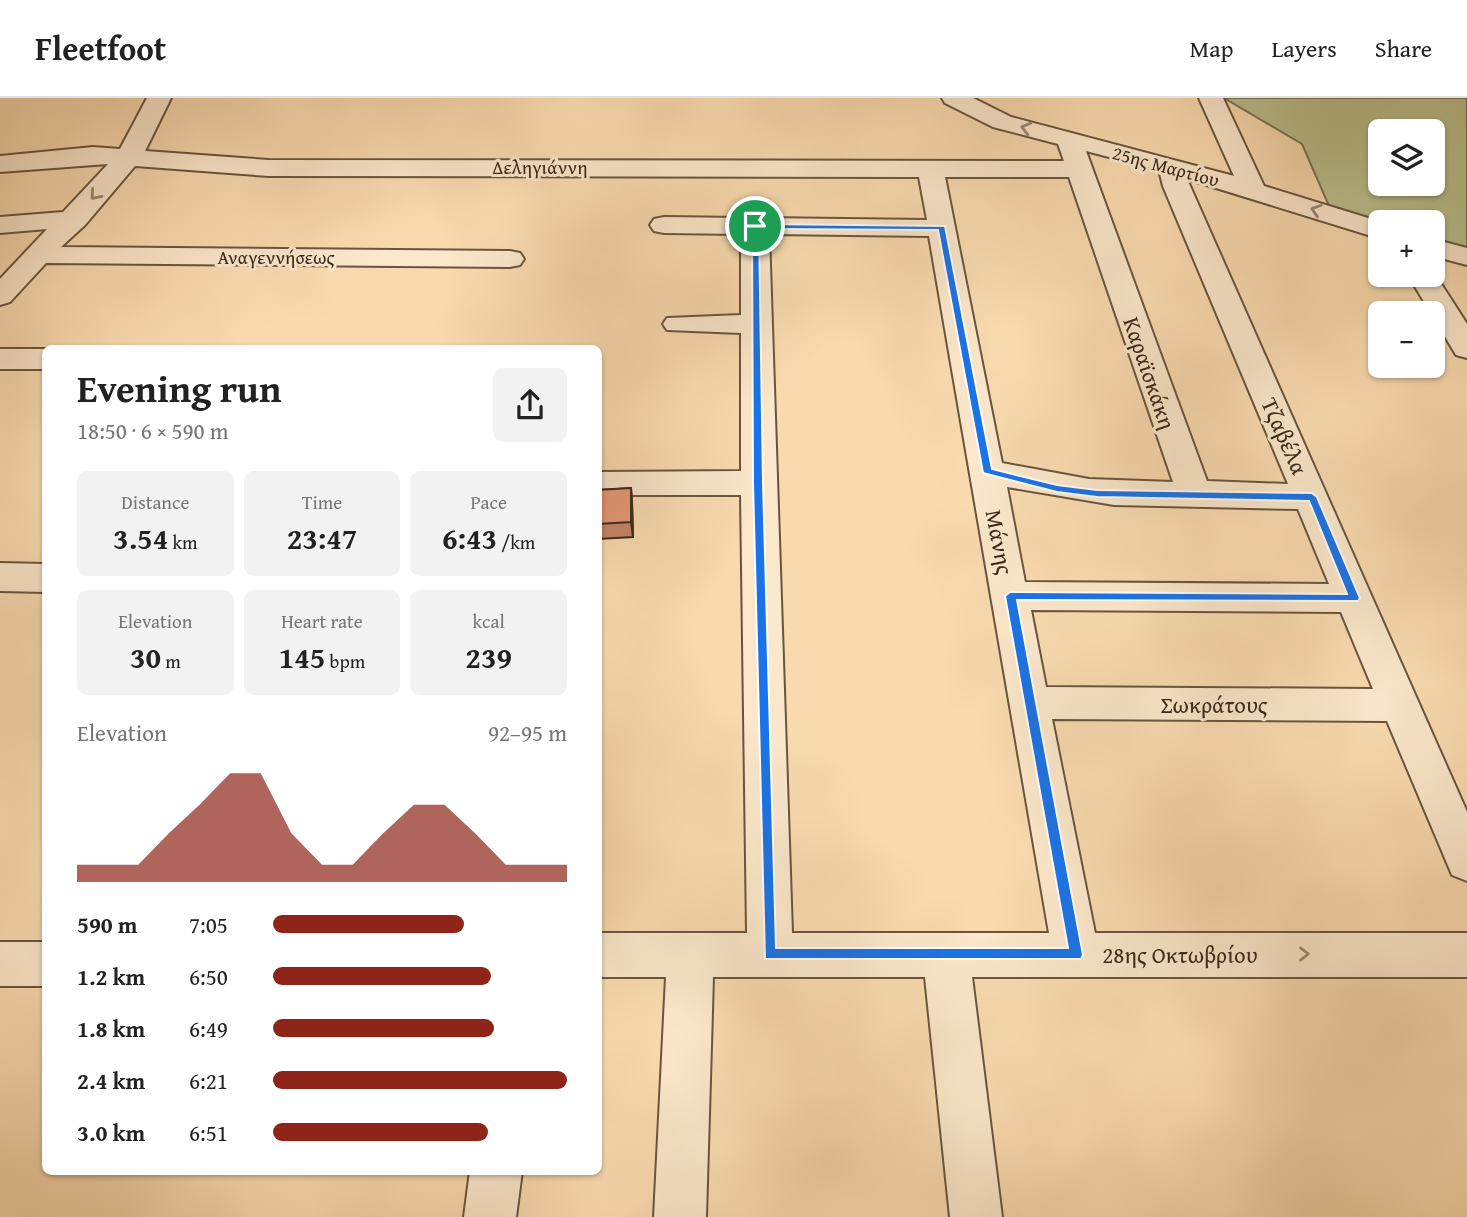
<!DOCTYPE html>
<html lang="en">
<head>
<meta charset="utf-8">
<style>
  body { margin:0; font-family:"Gentium Book Plus",serif; background:#f2f2f2; color:#222; height:100vh; display:flex; flex-direction:column; font-size:26px; white-space:nowrap }
  * { box-sizing:border-box; margin:0 }
  p { font-size:23px; color:#767676 }
  .icon { flex:none; width:38px; height:38px; fill:none; stroke:currentColor; stroke-width:2; stroke-linecap:round; stroke-linejoin:round }
  .map { position:relative; flex:1; overflow:hidden }
  .details { position:absolute; left:42px; top:247px; width:560px; height:830px; display:flex; flex-direction:column; background:#fff; border-radius:10px; box-shadow:0 2px 5px #0004 }
  .details>* { flex:none }
  .controls { position:absolute; left:1368px; top:21px; display:grid; gap:14px }
  .controls a { display:grid; place-items:center; width:77px; height:77px; border-radius:10px; background:#fff; box-shadow:0 2px 5px #0004; font-size:35px }
  .pin { position:absolute; display:grid; place-items:center; width:60px; height:60px; color:#fff; margin:-30px; border:4px solid #fff; border-radius:50%; box-shadow:0 2px 7px #0007 }
  .round { display:grid; place-items:center; flex:none; width:74px; height:74px; border-radius:10px; background:#f2f2f2 }
  .summary { display:flex; align-items:center; justify-content:space-between; height:119px; padding:0 35px }
  h1 { font-size:38px; font-weight:700; line-height:52px }
  .stats { display:grid; grid-template-columns:repeat(3,1fr); gap:10px; height:119px; padding:7px 35px }
  .stats div { display:grid; align-content:center; border-radius:10px; background:#f2f2f2; text-align:center }
  .stats b { font-size:30px; font-weight:700 }
  .stats small { font-size:19px; font-weight:400 }
  .stats p { font-size:19px }
  .chart { height:196px; padding:14px 35px }
  .chart p { display:flex; justify-content:space-between }
  .chart svg { width:100%; height:126px; margin-top:7px; fill:#8f2418; opacity:.7 }
  ul { padding:0 35px; list-style:none; font-size:23px }
  li { display:grid; grid-template-columns:112px 84px 1fr; align-items:center; height:52px }
  li i { height:18px; border-radius:9px; background:#8f2418 }
  header { display:flex; align-items:center; gap:42px; box-sizing:border-box; height:98px; padding:0 35px; background:#fff; border-bottom:2px solid #e0e0e0 }
  header strong { font-size:33px }
  nav { display:flex; gap:38px; margin-inline-start:auto; font-size:24px }
  .map>svg:first-child { display:block }
  .green { fill:#bac08d; stroke:#7a7454; stroke-width:2; fill-rule:evenodd }
  .lines { fill:none; stroke-linecap:round; stroke-linejoin:round }
  .street-casing { stroke:#69553f; stroke-width:4 }
  .street { fill:#fbe7cb; fill-rule:evenodd }
  .wall { fill:#c78466; stroke:#39291a; stroke-width:2 }
  .shaded-wall { fill:#a26b53; stroke:#39291a; stroke-width:2 }
  .building { fill:#e79977; stroke:#39291a; stroke-width:2 }
  .oneway { stroke:#9a8872 }
  .route { fill:#1a73e8; stroke:#fff; stroke-width:2; fill-rule:evenodd }
  .labels { text-anchor:middle; dominant-baseline:central; stroke-width:6; stroke-linejoin:round; paint-order:stroke }
  .far-street-label { font-size:19px; fill:#39291a; stroke:#fbe7cb }
  .street-label { font-size:23px; fill:#39291a; stroke:#fbe7cb }
</style>
</head>
<body>
<header>
<strong>Fleetfoot</strong>
<nav><a>Map</a><a>Layers</a><a>Share</a></nav>
</header>
<div class="map">
<svg width="1467" height="1119" viewBox="0 0 1467 1119">
  <rect width="100%" height="100%" fill="#f9daaf"/>
  <filter id="stains"><feTurbulence type="fractalNoise" baseFrequency=".00286" numOctaves="4"/><feColorMatrix values="0 0 0 0 .2 0 0 0 0 .09 0 0 0 0 .02 0 0 0 .5 -.17"/></filter>
  <radialGradient id="worn" r=".72"><stop offset=".6" stop-color="#630" stop-opacity="0"/><stop offset="1" stop-color="#630" stop-opacity=".3"/></radialGradient>
  <path class="green" d="M1224 0H1467V151L1433 140V124H1382L1329 108 1302 46ZM1381 33H1433V86H1381Z"/>
  <g class="lines">
    <defs>
      <g id="street">
        <path d="M147 0H171L145 53 269 62 1064 63 1058 46 993 29 945 5 942 0H973L1011 19 1234 78 1199 0H1223L1264 88 1381 124V141L1187 81 1467 714V783L1452 777 1387 623 1052 621 1095 835H1467V879H972L1002 1119H950L925 879H713L706 1119H654L666 879H598V835H747L741 397H598L600 374 741 373V235L667 232 663 226 667 220 741 217V136L664 135 654 133 650 127 654 121 664 119 927 122 919 79 269 78 135 68 85 127 61 149 510 153 520 155 524 161 520 167 510 169 46 165 10 204 0 207V181L47 131 0 135V119L63 114 108 66 0 74V58L93 49 120 51ZM1086 53 1159 72 1163 88 1288 386 1207 383ZM945 79H1069L1173 384 1089 381 1002 365ZM769 136 929 138 1049 835H792ZM1007 389 1114 407 1298 411 1329 486 1025 484ZM1031 512 1341 514 1373 591 1046 589Z"/>
        <path d="M1433 141 1467 150V167L1433 158Z"/>
        <path d="M1433 173 1467 226V260L1456 257 1408 177H1433Z"/>
        <rect x="0" y="251" width="46" height="20"/>
        <path d="M0 465 46 466V494L0 493Z"/>
        <rect x="0" y="844" width="46" height="44"/>
        <path d="M470 1073H522L516 1119H464Z"/>
      </g>
    </defs>
    <use href="#street" class="street-casing"/>
    <use href="#street" class="street"/>
  </g>
  <path class="wall" d="M631 390 632 405 633 439 598 441V392Z"/>
  <path class="shaded-wall" d="M631 390 632 405 633 439 631 424Z"/>
  <path class="building" d="M631 390V424L598 426V392Z"/>
  <defs><path id="oneway-chevron" d="M-2-3.5L2.5 0L-2 3.5" fill="none" stroke-width="1.6" stroke-linecap="round" stroke-linejoin="round" transform="scale(1.75)"/></defs>
  <g class="oneway">
    <use href="#oneway-chevron" transform="translate(1026 30) rotate(-165)"/>
    <use href="#oneway-chevron" transform="translate(95 97) rotate(131)"/>
    <use href="#oneway-chevron" transform="translate(1316 112) rotate(-162)"/>
    <use href="#oneway-chevron" transform="translate(1304 856)"/>
  </g>
  <path class="route" d="M752 126 945 128 992 371 1057 387 1097 392 1312 395 1317 399 1360 500 1358 503 1017 502 1083 857 1081 861H765L753 385ZM759 131 938 132 983 375 1057 394 1097 399 1309 403 1347 496 1010 494 1005 498 1068 850H776L763 385Z"/>
  <g class="labels">
    <g class="far-street-label">
      <text transform="translate(1166 68) rotate(15)">25ης Μαρτίου</text>
      <text x="540" y="69">Δεληγιάννη</text>
      <text x="276" y="159">Αναγεννήσεως</text>
    </g>
    <g class="street-label">
      <text transform="translate(1150 275) rotate(71)">Καραϊσκάκη</text>
      <text transform="translate(1285 338) rotate(66)">Τζαβέλα</text>
      <text transform="translate(1000 444) rotate(79)">Μάνης</text>
      <text x="1214" y="606">Σωκράτους</text>
      <text x="1180" y="856">28ης Οκτωβρίου</text>
    </g>
  </g>
  <rect width="100%" height="100%" filter="url(#stains)"/>
  <rect width="100%" height="100%" fill="url(#worn)"/>
</svg>
<div class="controls">
<a><svg class="icon" aria-label="layers" viewBox="0 0 24 24"><path d="M12 4l9 5-9 5-9-5zM3 14l9 5 9-5"/></svg></a>
<a>+</a>
<a>−</a>
</div>
<div class="pin" style="left:755px;top:128px;background:#1e9e55"><svg class="icon" aria-label="arrive" viewBox="0 0 24 24"><path d="M6 21V4h12l-3 4 3 4H6"/></svg></div>
<section class="details">
<div class="summary"><div><h1>Evening run</h1><p>18:50 · 6 × 590 m</p></div><a class="round"><svg class="icon" aria-label="share" viewBox="0 0 24 24"><path d="M12 15V3M7 8l5-5 5 5M5 13v7h14v-7"/></svg></a></div>
<div class="stats">
<div><p>Distance</p><b>3.54<small> km</small></b></div>
<div><p>Time</p><b>23:47</b></div>
<div><p>Pace</p><b>6:43<small> /km</small></b></div>
</div>
<div class="stats">
<div><p>Elevation</p><b>30<small> m</small></b></div>
<div><p>Heart rate</p><b>145<small> bpm</small></b></div>
<div><p>kcal</p><b>239</b></div>
</div>
<div class="chart"><p><span>Elevation</span>92–95 m</p>
<svg viewBox="0 0 160 44" preserveAspectRatio="none"><path d="M0 44V38L10 38L20 38L30 27L40 17L50 6L60 6L70 27L80 38L90 38L100 27L110 17L120 17L130 27L140 38L150 38L160 38V44z"/></svg>
</div>
<ul>
<li><b>590 m</b>7:05<i style="width:65%"></i></li>
<li><b>1.2 km</b>6:50<i style="width:74%"></i></li>
<li><b>1.8 km</b>6:49<i style="width:75%"></i></li>
<li><b>2.4 km</b>6:21<i style="width:100%"></i></li>
<li><b>3.0 km</b>6:51<i style="width:73%"></i></li>
</ul>
</section>
</div>
</body>
</html>
